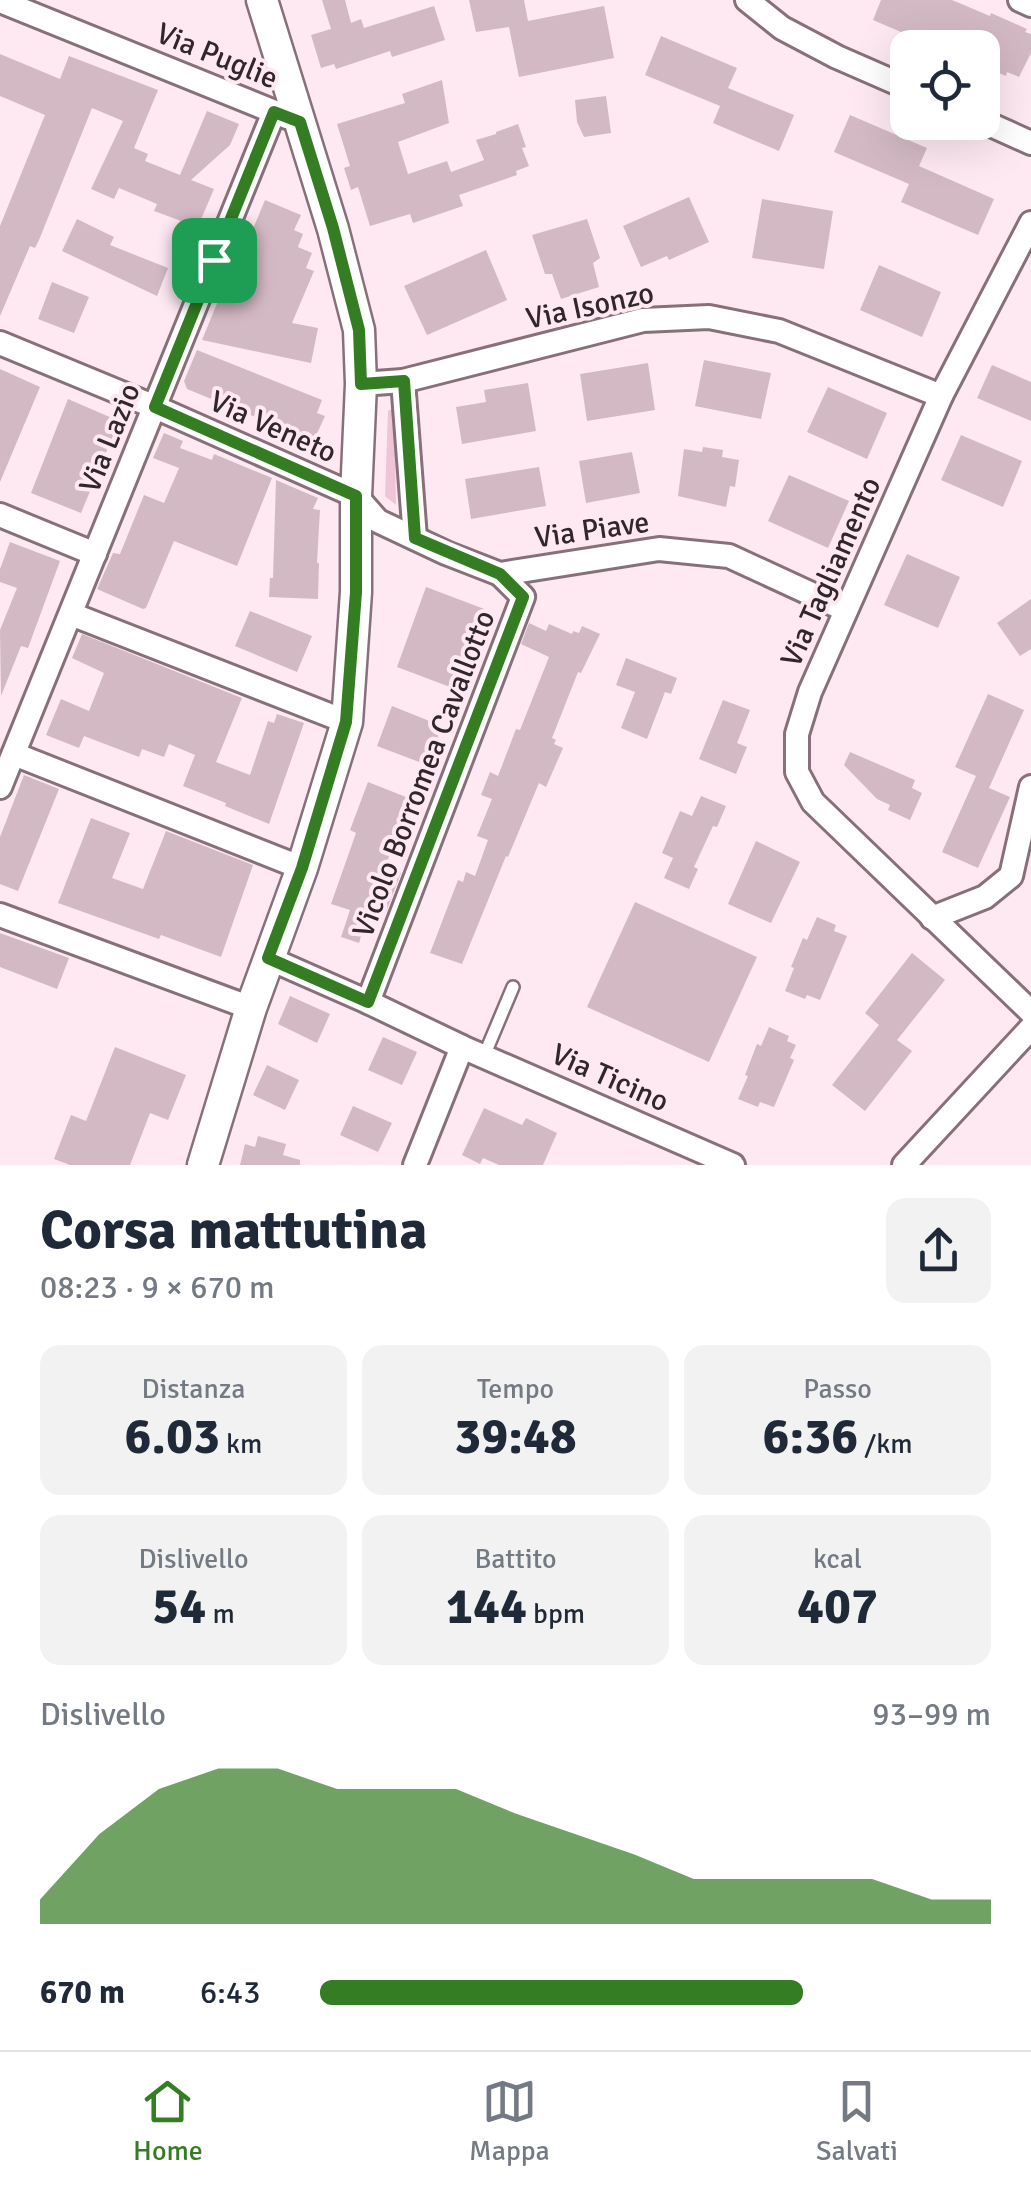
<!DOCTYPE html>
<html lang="it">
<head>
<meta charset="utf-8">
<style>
  body { margin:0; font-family:Signika,sans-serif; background:#f2f2f3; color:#1f2937; height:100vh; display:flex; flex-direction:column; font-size:38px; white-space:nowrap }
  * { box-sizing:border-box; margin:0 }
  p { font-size:32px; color:#747a83 }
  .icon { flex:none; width:55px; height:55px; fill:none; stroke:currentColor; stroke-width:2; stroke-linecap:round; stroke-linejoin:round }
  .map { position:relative; height:1165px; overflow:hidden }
  .details { display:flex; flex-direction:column; background:#fff; flex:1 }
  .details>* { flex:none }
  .controls { position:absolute; left:890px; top:30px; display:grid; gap:20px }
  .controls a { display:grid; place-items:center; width:110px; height:110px; border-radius:20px; background:#fff; box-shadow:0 10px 40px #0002; font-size:50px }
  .pin { position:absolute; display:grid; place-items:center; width:85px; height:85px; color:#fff; margin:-42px; border-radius:20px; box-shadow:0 5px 15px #0006 }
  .round { display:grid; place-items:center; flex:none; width:105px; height:105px; border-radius:20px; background:#f2f2f3 }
  .overview { display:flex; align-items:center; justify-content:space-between; height:170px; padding:0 40px }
  h1 { font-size:55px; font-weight:700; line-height:75px }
  .figures { display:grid; grid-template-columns:repeat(3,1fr); gap:15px; height:170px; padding:10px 40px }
  .figures div { display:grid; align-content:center; border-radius:20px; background:#f2f2f3; text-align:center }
  .figures b { font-size:50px; font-weight:700 }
  .figures small { font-size:28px; font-weight:400 }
  .figures p { font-size:28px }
  .chart { height:280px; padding:20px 40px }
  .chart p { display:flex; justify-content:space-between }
  .chart svg { width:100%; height:180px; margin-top:10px; fill:#347d22; opacity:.7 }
  ul { padding:0 40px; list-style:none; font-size:32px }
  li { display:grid; grid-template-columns:160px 120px 1fr; align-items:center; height:75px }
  li i { height:25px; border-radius:12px; background:#347d22 }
  .dock { display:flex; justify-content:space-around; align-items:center; height:140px; border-top:2px solid #e0e1e3; background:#fff; font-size:28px; color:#747a83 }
  .dock a { display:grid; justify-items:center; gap:5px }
  .dock .selected { color:#347d22 }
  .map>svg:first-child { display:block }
  .green { fill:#efc4d7 }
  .building { fill:#d3b9c4 }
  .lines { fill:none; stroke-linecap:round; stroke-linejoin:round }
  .lane-casing { stroke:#88707a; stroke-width:16 }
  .street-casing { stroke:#88707a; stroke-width:28 }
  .secondary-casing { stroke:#88707a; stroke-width:35 }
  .lane { stroke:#fff; stroke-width:11 }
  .street { stroke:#fff; stroke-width:22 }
  .secondary { stroke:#fff; stroke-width:30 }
  .route-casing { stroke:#fff; stroke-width:20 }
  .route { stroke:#347d22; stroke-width:12 }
  .labels { text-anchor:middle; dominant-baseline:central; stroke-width:8; stroke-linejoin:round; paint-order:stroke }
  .street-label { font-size:30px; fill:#31272b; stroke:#fee9f2 }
</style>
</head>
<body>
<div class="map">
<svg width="1031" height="1165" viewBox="0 0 1031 1165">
  <rect width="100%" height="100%" fill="#fee9f2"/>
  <path class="green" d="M394 408 396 505 385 496 388 411Z"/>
  <g class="building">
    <path d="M322 0H345L351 23 361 19 364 28 434 6 445 40 392 57 390 51 336 69 334 64 321 68 311 35 331 29Z"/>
    <path d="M469 0H524L528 21 604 6 614 58 519 77 509 27 476 32Z"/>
    <path d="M881 0H952L990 16 991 13 1027 29 1025 32 1031 34V53L1019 77 1007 72 1006 76 982 66V48H938L873 20Z"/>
    <path d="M661 36 737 68 728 88 794 115 779 151 713 123 720 106 645 75Z"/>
    <path d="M0 54 60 79 69 56 158 90 134 148 148 154 145 161 180 175 207 111 239 124 230 145 191 180 214 189 199 224 185 220 184 222 154 211 157 204 119 188 114 199 91 189 123 121 92 108 39 240 35 248 30 246 0 316V226L45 115 0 96Z"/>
    <path d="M442 80 449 123 398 142 408 174 447 161 451 172 484 160 476 140 496 134V132L518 124 526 147 522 148 529 166 516 171 517 175 459 195 463 206 413 223 410 214 370 226 358 187 351 190 344 168 350 166 337 124 405 103 402 94Z"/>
    <path d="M606 96 611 133 584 137 577 122 575 100Z"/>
    <path d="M850 115 927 148 919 166 994 199 978 235 901 202 909 184 834 152Z"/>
    <path d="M689 197 709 242 669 260 667 256 641 267 623 226Z"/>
    <path d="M762 199 833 211 824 269 752 258Z"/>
    <path d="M265 200 301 215 294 230 303 234 298 247 312 253 306 268 314 271 292 323 318 328 311 363 202 340 223 289 227 291Z"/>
    <path d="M77 219 114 237 110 245 168 268 157 296 62 251Z"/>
    <path d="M587 219 600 258 593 263 599 287 561 299 552 274H545L532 235Z"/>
    <path d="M486 250 507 300 427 335 404 286Z"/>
    <path d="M879 265 941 292 922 337 860 310Z"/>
    <path d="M52 282 89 297 74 333 38 319Z"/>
    <path d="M197 350 322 400 317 413 325 416 315 438 309 435 307 438 187 389 184 381Z"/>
    <path d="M704 360 771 373 761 419 695 406Z"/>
    <path d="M648 363 655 410 587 421 580 374Z"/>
    <path d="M992 365 1031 382V421L977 398Z"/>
    <path d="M0 369 40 387 0 482Z"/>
    <path d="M528 383 536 431 462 444 456 407 486 402 484 390Z"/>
    <path d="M828 387 887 413 867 459 807 432Z"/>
    <path d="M68 399 119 421 81 513 31 493Z"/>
    <path d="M164 433 183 441 180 448 212 460 214 454 272 478 237 566 174 541 146 608 143 609 97 589 113 553 120 554 144 495 164 503 179 468 153 458Z"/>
    <path d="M961 435 1022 461 1003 507 941 480Z"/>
    <path d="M703 447 723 450 722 457 739 460 735 487 730 486 726 507 678 496 684 449 702 452Z"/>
    <path d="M632 452 640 493 586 503 579 461Z"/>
    <path d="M539 467 546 506 471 519 465 479Z"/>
    <path d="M789 475 849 501 828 548 768 521Z"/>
    <path d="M276 480 318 498 313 509 320 510 317 563H319L318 599 269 597 270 578H273Z"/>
    <path d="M10 542 60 561 28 648 21 646 1 696 0 630 17 588 0 582V569Z"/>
    <path d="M907 554 960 577 938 628 884 605Z"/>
    <path d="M426 587 487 610 458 690 397 667Z"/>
    <path d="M1031 599V649L1020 656 997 623Z"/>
    <path d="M250 611 312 636 297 672 235 646Z"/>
    <path d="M529 623 546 631 549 624 572 634 573 631 579 633 582 626 600 634 581 673 578 672 552 738 556 740 554 744 563 748 546 787 539 783 508 857 506 856 462 964 430 953 458 880 463 882 466 872 475 876 488 840 477 836 492 799 481 795 490 772 498 776 516 729 520 730 549 657 521 644Z"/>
    <path d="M82 634 242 698 216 762 250 775 268 721 274 723 277 714 304 723 269 824 225 806 226 803 183 786 195 755 169 744 164 757 142 749 139 757 84 736 79 748 46 735 61 699 89 711 104 673 72 658Z"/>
    <path d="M626 658 677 678 671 694 665 692 647 739 621 728 635 692 616 685Z"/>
    <path d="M988 694 1024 710 989 788 1010 797 978 868 942 852 976 776 955 767Z"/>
    <path d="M723 700 750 710 737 743 747 747 736 774 699 759Z"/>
    <path d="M392 706 442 726 427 765 377 746Z"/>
    <path d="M850 752 915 780 912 788 922 793 910 820 888 810 890 805 877 799 844 765Z"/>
    <path d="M24 775 59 789 18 891 0 884V837Z"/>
    <path d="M368 782 411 799 385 867 401 873 386 912 370 906 359 943 341 937 350 910 331 904 356 833 350 830Z"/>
    <path d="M701 796 726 806 717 827 713 826 694 867 698 869 689 889 664 878 673 858 662 853 680 811 692 816Z"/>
    <path d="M91 818 130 833 112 878 143 889 166 831 253 865 221 957 161 935 159 939 58 903Z"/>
    <path d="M756 841 800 862 771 923 728 904Z"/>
    <path d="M635 902 757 957 709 1062 587 1007Z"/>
    <path d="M817 917 836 925 834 931 847 936 820 1000 807 995 805 999 785 991 794 968 791 967 803 938 807 940Z"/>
    <path d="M0 933 69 958 57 989 0 967Z"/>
    <path d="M912 953 945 980 897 1040 912 1051 865 1111 832 1085 879 1025 865 1013Z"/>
    <path d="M290 996 330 1014 317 1043 278 1024Z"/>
    <path d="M769 1027 789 1036 787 1041 796 1045 790 1058 794 1060 774 1107 760 1102 758 1107 738 1099 748 1076 745 1075 757 1044 761 1046Z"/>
    <path d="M383 1037 417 1052 402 1085 368 1070Z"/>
    <path d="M115 1047 186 1075 168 1120 150 1113 130 1165H70L54 1159 71 1115 86 1121Z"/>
    <path d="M267 1065 299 1080 285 1110 253 1095Z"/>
    <path d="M353 1106 392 1123 378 1152 340 1135Z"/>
    <path d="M484 1108 522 1125 526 1118 557 1133 543 1165H499L483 1158 480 1164 462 1155Z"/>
    <path d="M258 1136 286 1144 283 1155 300 1160V1165H240L245 1144 255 1147Z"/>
  </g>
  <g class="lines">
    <defs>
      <path id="lane" d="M484 1056 513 987"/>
      <g id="street">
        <path d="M747 0 782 28 837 57 908 88"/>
        <path d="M1020 0 1031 5"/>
        <path d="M0 1 287 117"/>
        <path d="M982 121 1031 143"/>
        <path d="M1031 223 941 396 810 692 797 734V772L813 802 1031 1012"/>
        <path d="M0 343 155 407 356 496 378 521 446 553 500 574 659 549 729 556 846 610"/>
        <path d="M403 381 415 538"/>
        <path d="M361 384 403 381 643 320 709 317 779 331 941 396"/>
        <path d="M0 515 95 554"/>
        <path d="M71 614 347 722"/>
        <path d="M14 754 302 868"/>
        <path d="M0 787 274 112"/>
        <path d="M0 915 251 1008"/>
        <path d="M932 918 985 897 1011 876 1031 787"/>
        <path d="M268 958 368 1002 462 1047 733 1165"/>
        <path d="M368 1002 523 597 500 574"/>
        <path d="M415 1165 462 1047"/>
        <path d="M904 1165 1031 1028"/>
      </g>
      <path id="secondary" d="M203 1165 251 1008 302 868 347 722 356 592V496L361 384 359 330 333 229 262 0"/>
    </defs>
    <use href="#lane" class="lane-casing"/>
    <use href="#street" class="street-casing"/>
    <use href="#secondary" class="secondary-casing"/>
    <use href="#lane" class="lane"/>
    <use href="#street" class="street"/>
    <use href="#secondary" class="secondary"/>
  </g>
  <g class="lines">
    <defs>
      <path id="route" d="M274 112 300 122 333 228 359 330 361 384 404 381 415 538 500 574 523 597 368 1002 268 958 302 868 346 722 356 592V496L155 407Z"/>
    </defs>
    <use href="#route" class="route-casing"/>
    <use href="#route" class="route"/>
  </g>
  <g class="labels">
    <g class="street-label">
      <text transform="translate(217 56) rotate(22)">Via Puglie</text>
      <text transform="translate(590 306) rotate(-12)">Via Isonzo</text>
      <text transform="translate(273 427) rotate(24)">Via Veneto</text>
      <text transform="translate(110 438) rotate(-68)">Via Lazio</text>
      <text transform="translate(592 530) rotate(-8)">Via Piave</text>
      <text transform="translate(831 572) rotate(-66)">Via Tagliamento</text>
      <text transform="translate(424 774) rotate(-69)">Vicolo Borromea Cavallotto</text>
      <text transform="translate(610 1078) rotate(24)">Via Ticino</text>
    </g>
  </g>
</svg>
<div class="controls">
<a><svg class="icon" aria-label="locate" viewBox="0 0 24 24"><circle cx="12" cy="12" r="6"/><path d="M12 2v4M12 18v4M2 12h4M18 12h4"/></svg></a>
</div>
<div class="pin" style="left:214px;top:260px;background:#1e9e55"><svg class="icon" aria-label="arrive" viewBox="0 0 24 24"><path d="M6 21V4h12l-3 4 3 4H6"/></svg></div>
</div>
<section class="details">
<div class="overview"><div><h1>Corsa mattutina</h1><p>08:23 · 9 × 670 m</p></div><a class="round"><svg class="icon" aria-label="share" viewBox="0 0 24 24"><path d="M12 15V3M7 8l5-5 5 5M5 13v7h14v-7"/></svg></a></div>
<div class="figures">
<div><p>Distanza</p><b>6.03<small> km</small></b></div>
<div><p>Tempo</p><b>39:48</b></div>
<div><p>Passo</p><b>6:36<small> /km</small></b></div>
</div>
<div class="figures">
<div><p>Dislivello</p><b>54<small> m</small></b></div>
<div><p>Battito</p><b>144<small> bpm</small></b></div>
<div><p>kcal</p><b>407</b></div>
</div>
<div class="chart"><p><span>Dislivello</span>93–99 m</p>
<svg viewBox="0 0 160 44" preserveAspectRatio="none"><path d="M0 44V38L10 22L20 11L30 6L40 6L50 11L60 11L70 11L80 17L90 22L100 27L110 33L120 33L130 33L140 33L150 38L160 38V44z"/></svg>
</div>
<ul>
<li><b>670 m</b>6:43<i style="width:72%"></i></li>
</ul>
</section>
<nav class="dock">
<a class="selected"><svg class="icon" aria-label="home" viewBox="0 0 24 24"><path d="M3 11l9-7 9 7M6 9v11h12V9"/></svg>Home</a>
<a><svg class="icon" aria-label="map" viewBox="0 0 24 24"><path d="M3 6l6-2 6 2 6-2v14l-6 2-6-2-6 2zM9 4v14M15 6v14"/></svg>Mappa</a>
<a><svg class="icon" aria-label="saved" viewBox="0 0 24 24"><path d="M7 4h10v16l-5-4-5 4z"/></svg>Salvati</a>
</nav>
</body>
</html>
